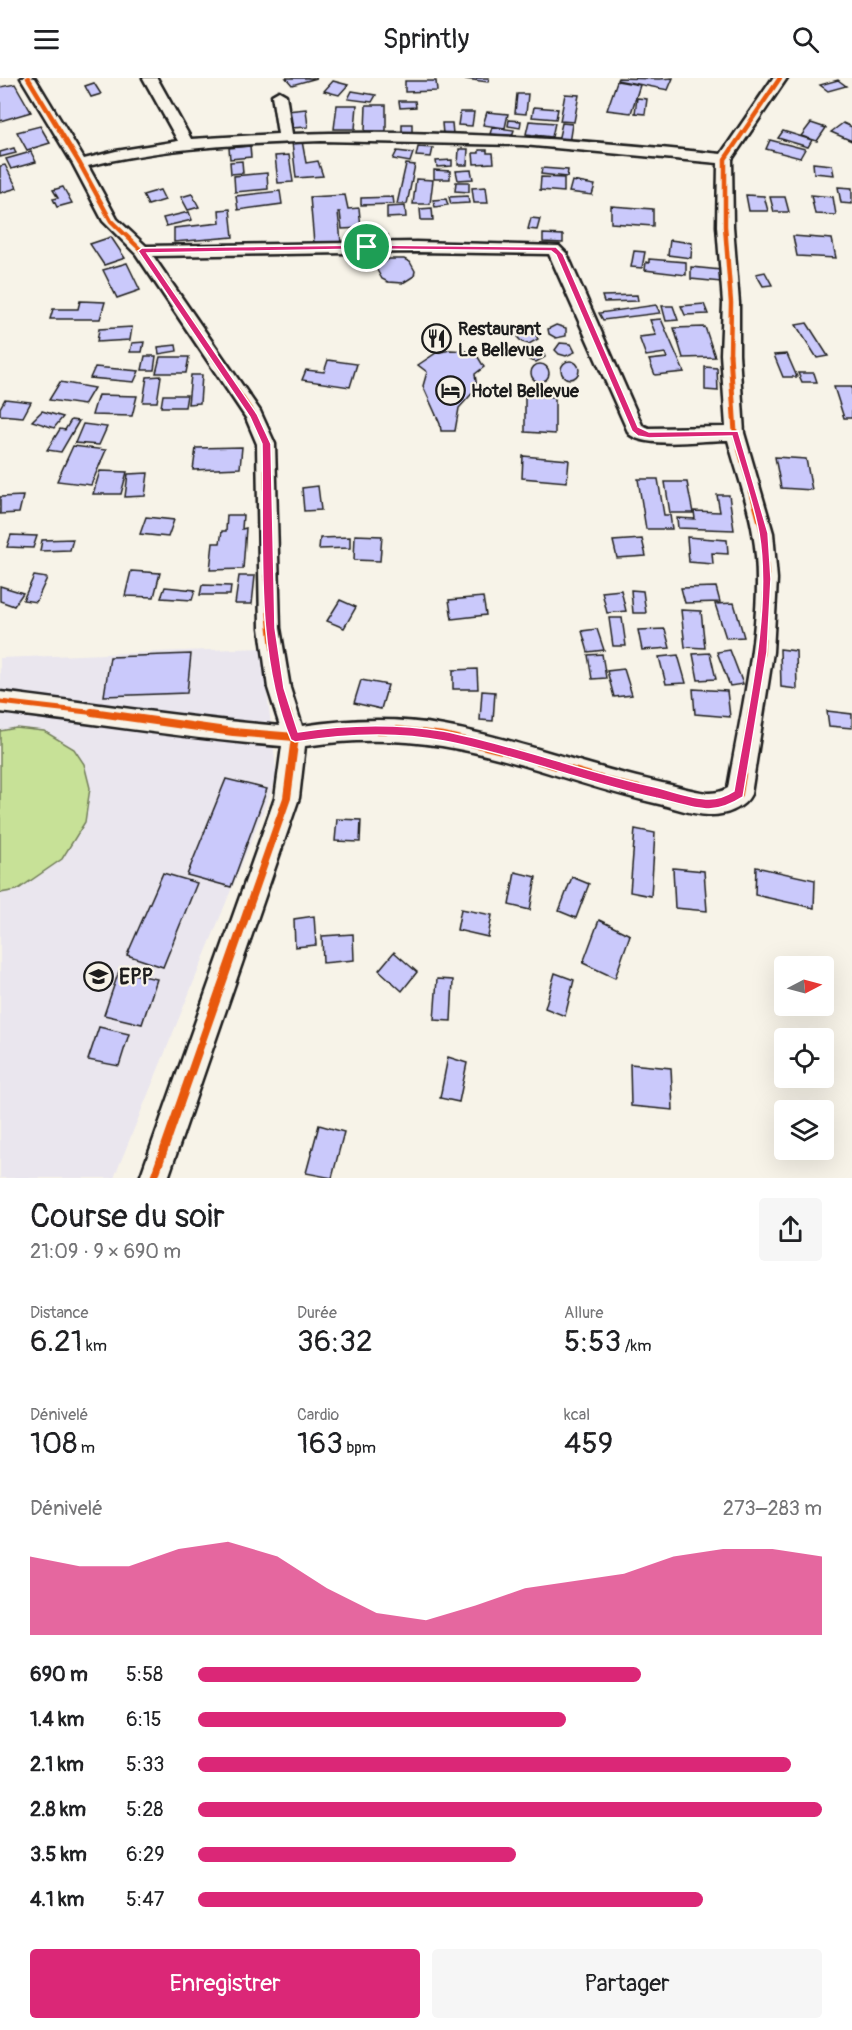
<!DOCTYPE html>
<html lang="fr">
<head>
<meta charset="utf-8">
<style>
  body { margin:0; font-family:Pangolin,sans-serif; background:#f6f6f6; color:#202124; height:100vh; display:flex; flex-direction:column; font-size:22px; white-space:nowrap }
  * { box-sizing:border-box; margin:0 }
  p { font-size:20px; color:#757577 }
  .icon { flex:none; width:33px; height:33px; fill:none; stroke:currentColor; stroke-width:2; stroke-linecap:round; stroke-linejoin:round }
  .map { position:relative; height:1100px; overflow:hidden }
  .drawer { display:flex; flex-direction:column; background:#fff; flex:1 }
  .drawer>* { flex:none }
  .needle { width:39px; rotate:84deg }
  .tools { position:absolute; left:774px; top:878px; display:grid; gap:12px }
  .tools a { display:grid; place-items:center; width:60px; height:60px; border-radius:6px; background:#fff; box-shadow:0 6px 24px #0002; font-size:30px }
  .pin { position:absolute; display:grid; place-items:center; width:51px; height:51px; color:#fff; margin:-26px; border:3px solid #fff; border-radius:50%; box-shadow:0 2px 6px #0007 }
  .round { display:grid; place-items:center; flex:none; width:63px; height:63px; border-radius:6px; background:#f6f6f6 }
  .overview { display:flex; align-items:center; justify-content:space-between; height:102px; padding:0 30px }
  h1 { font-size:33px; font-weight:600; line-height:45px }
  .metrics { display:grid; grid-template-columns:repeat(3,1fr); gap:9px; height:102px; padding:6px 30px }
  .metrics div { display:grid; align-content:center }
  .metrics b { font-size:30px; font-weight:600 }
  .metrics small { font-size:16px; font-weight:400 }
  .metrics p { font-size:16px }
  .chart { height:168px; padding:12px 30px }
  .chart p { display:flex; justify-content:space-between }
  .chart svg { width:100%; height:108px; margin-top:6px; fill:#db2777; opacity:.7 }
  .cta { display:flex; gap:12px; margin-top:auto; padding:12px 30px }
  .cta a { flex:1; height:69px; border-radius:6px; background:#db2777; color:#fff; font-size:24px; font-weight:600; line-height:69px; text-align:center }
  .cta a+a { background:#f6f6f6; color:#202124 }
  ul { padding:0 30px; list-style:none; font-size:20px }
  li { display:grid; grid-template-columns:96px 72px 1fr; align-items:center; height:45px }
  li i { height:15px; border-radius:8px; background:#db2777 }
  header { display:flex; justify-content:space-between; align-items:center; height:78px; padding:0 30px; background:#fff; font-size:27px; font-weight:600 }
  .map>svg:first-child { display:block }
  .built { fill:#eae6ee }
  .green { fill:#c7e197; stroke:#727e5a; stroke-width:1.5 }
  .building { fill:#cac9fb; stroke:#1c1c1c; stroke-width:1.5 }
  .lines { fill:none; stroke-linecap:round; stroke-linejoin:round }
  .minor-casing { stroke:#1c1c1c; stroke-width:5 }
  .minor { fill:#f7f3e8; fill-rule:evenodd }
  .cycleway-far2-casing { stroke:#f7f3e8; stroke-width:8 }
  .cycleway-far1-casing { stroke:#f7f3e8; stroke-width:9 }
  .cycleway-casing { stroke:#f7f3e8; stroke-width:11 }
  .cycleway-far2 { stroke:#e8590c; stroke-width:4.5 }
  .cycleway-far1 { stroke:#e8590c; stroke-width:5 }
  .cycleway { stroke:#e8590c; stroke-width:8 }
  .route { fill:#db2777; stroke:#fff; stroke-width:1.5; fill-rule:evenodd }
  .labels { text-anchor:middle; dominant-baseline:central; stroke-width:4.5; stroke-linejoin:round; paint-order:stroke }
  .poi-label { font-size:18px; font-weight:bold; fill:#1c1c1c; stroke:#f7f3e8; text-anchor:start }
  .near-poi-label { font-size:21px; font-weight:bold; fill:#1c1c1c; stroke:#f7f3e8; text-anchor:start }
</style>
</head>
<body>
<header><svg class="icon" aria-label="menu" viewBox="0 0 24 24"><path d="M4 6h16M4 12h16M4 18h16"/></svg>Sprintly<svg class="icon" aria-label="search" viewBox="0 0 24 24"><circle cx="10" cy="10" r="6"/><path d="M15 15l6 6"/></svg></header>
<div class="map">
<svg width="852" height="1100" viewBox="0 0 852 1100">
  <rect width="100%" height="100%" fill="#f7f3e8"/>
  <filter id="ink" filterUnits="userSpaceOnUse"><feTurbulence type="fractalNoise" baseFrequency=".0167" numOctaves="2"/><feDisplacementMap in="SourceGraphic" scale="12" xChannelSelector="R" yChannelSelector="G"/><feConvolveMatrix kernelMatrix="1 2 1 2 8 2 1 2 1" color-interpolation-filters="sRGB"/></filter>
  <g filter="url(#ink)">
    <path class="built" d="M262 570 277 699 114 1100H0V580Z"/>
    <path class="green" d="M16 650 44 653 74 671 84 686 90 710 85 744 62 781 17 812 0 815V653Z"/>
    <g class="building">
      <path d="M286 0H317L292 7Z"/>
      <path d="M457 0H489L488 4Z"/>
      <path d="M618 0 659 1 673 0 668 12 617 2Z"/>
      <path d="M838 2 846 8 828 13 820 7Z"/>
      <path d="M333 3 348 7 339 17 324 13Z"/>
      <path d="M405 3H436L437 13 405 14Z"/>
      <path d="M617 3 640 7 631 35 607 32Z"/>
      <path d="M94 5 101 16 91 19 85 8Z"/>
      <path d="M15 6 31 34 0 43V9Z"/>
      <path d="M352 13 376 17 372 24 348 21Z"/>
      <path d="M517 16H528L526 36 515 35Z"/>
      <path d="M565 16 579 17 574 44 560 43Z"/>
      <path d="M637 20 647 21 645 36 635 35Z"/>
      <path d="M399 23H415L416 29 400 30Z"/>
      <path d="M337 27H357L355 51H334Z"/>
      <path d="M366 27H386V53H365Z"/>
      <path d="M534 29 558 31 556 41 532 39Z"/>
      <path d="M306 31 308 49 290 50 287 33Z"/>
      <path d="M460 34H474L472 48 458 47Z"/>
      <path d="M487 34 508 36 505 50 483 47Z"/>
      <path d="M509 42 521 43 520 50 508 48Z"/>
      <path d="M529 43 555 45 552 59 526 56Z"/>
      <path d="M442 45H452L453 56H443Z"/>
      <path d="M562 45 572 46 569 65 558 63Z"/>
      <path d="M811 45 826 50 817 63 801 58Z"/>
      <path d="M843 45 852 49V63L831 54Z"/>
      <rect x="402" y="46" width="10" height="8"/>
      <path d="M40 48 50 65 27 72 17 54Z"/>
      <path d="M492 49 514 52 512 58 490 56Z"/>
      <path d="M783 53 812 62 808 69 778 60Z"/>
      <path d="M770 62 805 71 800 80 766 71Z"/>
      <path d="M302 63 306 85 318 83 323 98 296 100 292 64Z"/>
      <path d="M250 68 251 79 230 81 229 70Z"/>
      <path d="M418 69 433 70 431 79 416 78Z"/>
      <path d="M14 70 16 75 0 79V74Z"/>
      <path d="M459 71H468L467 87H458Z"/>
      <path d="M479 72H487V75H493L494 85 474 86 473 75H479Z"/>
      <path d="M397 73 413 75 410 84 393 81Z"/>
      <path d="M31 74 36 84 11 91 6 81Z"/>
      <path d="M289 77 293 104 278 105 275 78Z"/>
      <path d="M452 82V88L437 89 436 83Z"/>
      <path d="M242 83 243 95 231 96 230 84Z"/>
      <path d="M813 85 832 87 834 97 814 95Z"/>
      <path d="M406 86 415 87 407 126H397Z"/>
      <path d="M5 87 17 110 0 115V88Z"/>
      <path d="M542 90 568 92 567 99 541 96Z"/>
      <path d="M434 92 450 93V101H434Z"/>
      <path d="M471 92 473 101 458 102 456 93Z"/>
      <path d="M267 95 268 111 235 114 234 98Z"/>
      <path d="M541 99 564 100V114L540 112Z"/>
      <path d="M416 101 433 102 430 126H413Z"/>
      <path d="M572 103 595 107 592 117 569 114Z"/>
      <path d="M456 104H469V114L455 113Z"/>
      <path d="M63 109 72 125 57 129 53 121 58 120 53 112Z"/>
      <path d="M486 109 488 125H474L472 110Z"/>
      <path d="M838 109 852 110V126L841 125Z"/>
      <path d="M160 112 165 122 148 127 143 117Z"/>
      <path d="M280 113 282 126 238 132 236 118Z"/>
      <path d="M192 116 199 129 188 132 181 119Z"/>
      <path d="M345 117 348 131 359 130 361 150 342 151 340 134H338L341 164 314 165 310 119Z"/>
      <path d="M746 117 764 118 768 133H749Z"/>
      <path d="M811 117 833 119 836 137 815 136Z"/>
      <path d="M468 118 469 125 451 126 449 119Z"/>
      <path d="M393 119 394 126 361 127V120Z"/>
      <path d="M770 119H785L789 134H774Z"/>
      <path d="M446 121 448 127 435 129 433 122Z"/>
      <path d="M405 128 406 139 387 140V129Z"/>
      <path d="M611 128 653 131V148L611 145Z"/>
      <path d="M432 130 433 142H421L420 131Z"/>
      <path d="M230 131 233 159 174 164V150L220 145 219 132Z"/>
      <path d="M189 134 192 142 166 148 163 140Z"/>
      <path d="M531 140 540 141 537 152 528 151Z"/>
      <path d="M543 156 563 157V165L543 164Z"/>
      <path d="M368 157H388V164L368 165Z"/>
      <path d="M793 158 832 161 836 180 797 178Z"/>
      <path d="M111 159 125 180 104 187 90 166Z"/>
      <path d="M670 162 692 165 691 180 668 177Z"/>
      <path d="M634 173 645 174 642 190 631 189Z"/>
      <path d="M389 181H404L410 184 415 193 414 198 403 205 388 204 382 201 377 192 378 188Z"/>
      <path d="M649 181 686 184V197L645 192 646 184 649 185Z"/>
      <path d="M127 185 140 212 117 220 103 192Z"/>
      <path d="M691 189 721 192V204L691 201Z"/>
      <path d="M765 194 772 207 763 208 756 196Z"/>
      <path d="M637 217 638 223 604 224 602 218Z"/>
      <path d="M80 223 105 224 100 241H50L53 231H78Z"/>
      <path d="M704 226 708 236 685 237 681 228Z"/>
      <path d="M656 227 660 235 603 242 599 235Z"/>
      <path d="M662 228H673L678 242 666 243Z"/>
      <path d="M661 241 684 294 655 297 649 282 667 280 665 275 646 278 639 259 656 257 650 242Z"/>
      <path d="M807 245 828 278 817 280 796 247Z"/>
      <path d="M556 247 566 250V258L556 260 549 256 548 251Z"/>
      <path d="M132 249 130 262 97 264 99 251Z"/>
      <path d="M705 249 715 279 683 280 674 250Z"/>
      <path d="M523 253 534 254 538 261 529 266 522 264 518 260Z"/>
      <path d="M144 264 142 274H130L132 265Z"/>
      <path d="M560 265 571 266 575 274 566 278 559 276 555 272Z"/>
      <path d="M176 267 177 273 159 276 158 269Z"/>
      <path d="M530 270 541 271 545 279 536 284 529 282 525 277Z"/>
      <path d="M450 272 466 273 478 279 484 289 475 296 477 310 459 330 455 353H441L440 346 423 308 427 294 418 287 436 275Z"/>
      <path d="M787 276 797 299H783L774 277Z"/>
      <path d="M145 278H156L154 292H142Z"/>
      <path d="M160 279H189L186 295H156Z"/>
      <path d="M328 282 357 286 350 309 302 302 306 292 324 294Z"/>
      <circle cx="570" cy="292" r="9"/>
      <circle cx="540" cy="295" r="9"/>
      <path d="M95 289 139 293 134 304 90 300Z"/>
      <path d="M705 289 717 290 718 313 705 312Z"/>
      <path d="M798 295H814L817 304H802Z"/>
      <path d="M191 297H202L200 325 188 326Z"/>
      <path d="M161 298 157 324H143L147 299Z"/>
      <path d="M60 304 94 310 84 327 49 322Z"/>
      <path d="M834 309H852V340H844Z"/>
      <path d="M98 317 137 318 132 338 92 337Z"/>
      <path d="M163 317H187L185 329H161Z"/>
      <path d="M525 317 555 319V356L525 354Z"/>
      <path d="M5 321 31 324 23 339 0 337V330Z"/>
      <path d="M42 333 63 339 54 350 32 343Z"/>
      <path d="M71 342 79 343 61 374 47 372 60 351 65 352Z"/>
      <path d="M83 346 107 349 99 367 75 365Z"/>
      <path d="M73 368 106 372 91 407 57 403Z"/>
      <path d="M242 369 240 390 193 392 196 370Z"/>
      <path d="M523 378 569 382 567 404 522 400Z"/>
      <path d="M775 379 806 381 812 412 781 410Z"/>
      <path d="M100 393 127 394 121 416H93Z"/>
      <path d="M148 395 145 418 125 419 128 396Z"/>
      <path d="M638 401H658L664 437H670L672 451H646Z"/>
      <path d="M665 404H687L693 435H670Z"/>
      <path d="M318 408 321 432 304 433 302 410Z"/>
      <path d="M717 417H729L734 452 678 450 677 440 695 441 694 433 720 434Z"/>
      <path d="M23 418 19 435 0 436V419Z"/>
      <path d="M227 437H243L242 451 246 450 243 491 210 492 213 465H220L222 453H226Z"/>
      <path d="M146 439 174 442 168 459 140 456Z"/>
      <path d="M11 457 37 458 33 470 7 469Z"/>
      <path d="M355 457 382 458 380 483 354 482Z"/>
      <path d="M350 459V470L319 471 320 460Z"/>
      <path d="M687 459 727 462 728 476 712 475 713 486 689 484Z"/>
      <path d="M73 461 70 472 40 473 42 462Z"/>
      <path d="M642 461 646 478 617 480 613 463Z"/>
      <path d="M131 493 160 495 154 519 125 518Z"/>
      <path d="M34 498 47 500 36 524 23 522Z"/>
      <path d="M239 498H255L252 526H235Z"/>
      <path d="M202 507 231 508 230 517H200Z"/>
      <path d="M0 508 23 515 14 528 0 523Z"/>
      <path d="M165 509 195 512 192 522 161 520Z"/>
      <path d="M716 509 720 524 685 525 681 510Z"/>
      <path d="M621 512 626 533 607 535 602 514Z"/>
      <path d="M631 512 643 513 646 535H633Z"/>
      <path d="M483 519 486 537 452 541 449 522Z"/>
      <path d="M340 522 356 529 344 550 327 543Z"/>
      <path d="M734 525 744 559 726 560 715 526Z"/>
      <path d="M681 532 701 533 705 570 685 569Z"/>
      <path d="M609 540H622L626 568H613Z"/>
      <path d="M597 551 604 572 588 574 582 553Z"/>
      <path d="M665 551 670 570 642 572 638 552Z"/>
      <path d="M780 571 796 573 797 611 781 609Z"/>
      <path d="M730 572 743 606 730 608 717 574Z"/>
      <path d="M710 575 716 601 698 602 693 576Z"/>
      <path d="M191 576 187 615 104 618 110 579Z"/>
      <path d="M602 576 606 600 592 601 588 577Z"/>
      <path d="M678 577 686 605 666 606 659 579Z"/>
      <path d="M477 591 478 611H453V592Z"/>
      <path d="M624 591 632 617 614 619 607 593Z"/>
      <path d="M361 602 388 607 381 631 354 625Z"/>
      <path d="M693 611 727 613 730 639 695 636Z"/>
      <path d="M482 613 495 614 493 643 480 642Z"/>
      <path d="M827 633 852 636V650L829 648Z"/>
      <path d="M226 701 267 711 231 809 187 797Z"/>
      <path d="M337 741 361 742 360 764 335 763Z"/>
      <path d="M635 751 655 755 651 818 630 814Z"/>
      <path d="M756 789 815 802 814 830 755 817Z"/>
      <path d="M673 790 704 793 707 833 675 830Z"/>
      <path d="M515 794 536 799 530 832 509 827Z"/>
      <path d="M163 795 197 805 163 889 127 877Z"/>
      <path d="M572 799 589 806 576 840 559 833Z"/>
      <path d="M461 831 492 837 488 859 457 852Z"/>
      <path d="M314 838 316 867 295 869 294 841Z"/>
      <path d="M599 842 630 857 615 900 583 885Z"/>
      <path d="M353 856 354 882 323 885 322 858Z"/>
      <path d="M394 874 417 894 402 913 379 892Z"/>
      <path d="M119 893 157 901 142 946 104 937Z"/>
      <path d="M555 895 574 902 565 938 545 930Z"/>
      <path d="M437 901 453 902 451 943 434 942Z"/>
      <path d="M99 949 129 956 119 988 88 982Z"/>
      <path d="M448 979 467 985 459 1024 440 1020Z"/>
      <path d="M630 986 671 990 673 1032 631 1028Z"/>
      <path d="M319 1047 344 1054 332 1100 306 1095Z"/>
    </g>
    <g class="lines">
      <defs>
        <path id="minor" d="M21 0H35L84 81 116 73 178 63 143 0H157L191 61 278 56 272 17 279 13 286 17 292 56C435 51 578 61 721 76L773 0H787L732 81 733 148 739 225V276L744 355 773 455 777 501 773 574 751 716C744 731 724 738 708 737 692 736 675 730 659 726 586 710 516 680 442 668 396 661 351 661 305 668L299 720 168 1100H140L275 720 282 668C188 661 94 645 0 634V614C93 625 186 640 280 648L268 610 260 550 257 366 246 340 136 176 103 143 73 86ZM321 63 523 67 718 85 717 148 723 225 721 276 726 349 649 350 642 347 567 176 559 168 416 164 146 168 117 141 88 88C165 69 243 66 321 63ZM416 174 549 176 629 356C647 371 703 362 728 362 736 392 748 424 753 455 767 531 741 633 728 710 722 714 714 715 707 715 692 713 676 708 662 705 588 689 518 661 444 648 397 639 350 641 302 648L290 610 280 550 275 366 260 333 153 178Z"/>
      </defs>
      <use href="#minor" class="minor-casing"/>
      <use href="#minor" class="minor"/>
      <defs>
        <g id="cycleway-far2">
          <path d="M28 0 80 86 111 143 142 173 213 277"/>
          <path d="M730 277 731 225 725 148V81L780 0"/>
        </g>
        <g id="cycleway-far1">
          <path d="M212 276 254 338 266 366C268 453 260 553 287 636"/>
          <path d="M730 276 735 355 763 455 767 501 762 574 752 636"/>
          <path d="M0 624 105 636"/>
        </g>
        <g id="cycleway">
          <path d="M92 634 233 654 295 659 342 652H397L444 658 502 672 625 708 708 726 726 724 739 716 752 634"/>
          <path d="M154 1100 287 720 295 659 287 634"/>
        </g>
      </defs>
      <use href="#cycleway-far2" class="cycleway-far2-casing"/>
      <use href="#cycleway-far1" class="cycleway-far1-casing"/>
      <use href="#cycleway" class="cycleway-casing"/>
      <use href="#cycleway-far2" class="cycleway-far2"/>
      <use href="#cycleway-far1" class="cycleway-far1"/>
      <use href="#cycleway" class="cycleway"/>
    </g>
  </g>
  <path class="route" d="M367 167 556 169 563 176 638 349 649 354 738 353 768 455 771 501 767 574 743 719C732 726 722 731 709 731 692 731 672 723 656 720 585 704 516 677 444 663 394 653 345 656 295 664L291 662C254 576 264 459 262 366L250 339 138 173 142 170ZM367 171 551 173 556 177 632 353 638 358 649 360 732 358C741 390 753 422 759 455 772 532 747 635 734 713 726 718 718 721 709 721 691 721 672 713 655 709 584 694 515 667 443 653 394 645 348 646 298 654L284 610 275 550 271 366 257 336 147 175Z"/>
  <defs>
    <symbol id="restaurant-ring" viewBox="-11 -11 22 22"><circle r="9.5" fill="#f7f3e8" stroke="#1c1c1c" stroke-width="1.5"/><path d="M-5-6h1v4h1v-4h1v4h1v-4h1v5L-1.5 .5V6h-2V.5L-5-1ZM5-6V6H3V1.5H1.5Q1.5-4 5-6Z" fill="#1c1c1c"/></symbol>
    <symbol id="hotel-ring" viewBox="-11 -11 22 22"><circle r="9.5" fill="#f7f3e8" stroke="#1c1c1c" stroke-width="1.5"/><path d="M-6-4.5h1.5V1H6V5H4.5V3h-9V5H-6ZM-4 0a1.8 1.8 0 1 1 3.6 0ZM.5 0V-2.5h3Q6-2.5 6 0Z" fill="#1c1c1c"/></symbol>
    <symbol id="school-ring" viewBox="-11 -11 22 22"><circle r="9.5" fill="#f7f3e8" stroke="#1c1c1c" stroke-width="1.5"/><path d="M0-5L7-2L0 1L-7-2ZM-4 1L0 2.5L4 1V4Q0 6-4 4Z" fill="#1c1c1c"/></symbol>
  </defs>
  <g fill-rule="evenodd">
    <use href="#restaurant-ring" x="420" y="244" width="33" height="33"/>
    <use href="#hotel-ring" x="434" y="296" width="33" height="33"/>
    <use href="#school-ring" x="82" y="882" width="33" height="33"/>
  </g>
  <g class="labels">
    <g class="poi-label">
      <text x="458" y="251">Restaurant<tspan x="458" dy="21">Le Bellevue</tspan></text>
      <text x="471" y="313">Hotel Bellevue</text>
    </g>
    <g class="near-poi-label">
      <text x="119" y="899">EPP</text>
    </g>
  </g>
</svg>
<div class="tools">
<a><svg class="needle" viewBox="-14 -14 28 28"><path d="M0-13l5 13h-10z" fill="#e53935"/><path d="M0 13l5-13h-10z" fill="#757577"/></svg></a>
<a><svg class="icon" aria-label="locate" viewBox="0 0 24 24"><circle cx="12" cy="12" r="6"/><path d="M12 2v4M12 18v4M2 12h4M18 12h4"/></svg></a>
<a><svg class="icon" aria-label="layers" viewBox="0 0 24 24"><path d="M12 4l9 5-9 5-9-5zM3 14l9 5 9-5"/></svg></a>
</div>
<div class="pin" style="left:367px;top:169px;background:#1e9e55"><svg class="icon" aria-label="arrive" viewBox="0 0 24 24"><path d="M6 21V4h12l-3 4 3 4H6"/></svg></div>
</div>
<section class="drawer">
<div class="overview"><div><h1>Course du soir</h1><p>21:09 · 9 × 690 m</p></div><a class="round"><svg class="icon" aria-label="share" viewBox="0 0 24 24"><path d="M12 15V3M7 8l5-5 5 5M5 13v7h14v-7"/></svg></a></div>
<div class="metrics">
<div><p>Distance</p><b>6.21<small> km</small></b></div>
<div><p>Durée</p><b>36:32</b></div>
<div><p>Allure</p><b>5:53<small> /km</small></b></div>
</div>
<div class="metrics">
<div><p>Dénivelé</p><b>108<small> m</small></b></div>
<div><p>Cardio</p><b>163<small> bpm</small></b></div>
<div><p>kcal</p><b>459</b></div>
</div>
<div class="chart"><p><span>Dénivelé</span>273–283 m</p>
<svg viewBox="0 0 160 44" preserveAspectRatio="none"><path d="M0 44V12L10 16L20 16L30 9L40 6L50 12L60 25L70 35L80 38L90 32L100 25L110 22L120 19L130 12L140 9L150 9L160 12V44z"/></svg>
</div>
<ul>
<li><b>690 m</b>5:58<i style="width:71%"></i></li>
<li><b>1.4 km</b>6:15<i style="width:59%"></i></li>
<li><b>2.1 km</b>5:33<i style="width:95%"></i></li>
<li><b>2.8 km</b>5:28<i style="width:100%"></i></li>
<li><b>3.5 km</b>6:29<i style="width:51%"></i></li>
<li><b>4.1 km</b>5:47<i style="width:81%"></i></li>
</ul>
<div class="cta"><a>Enregistrer</a><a>Partager</a></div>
</section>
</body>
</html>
